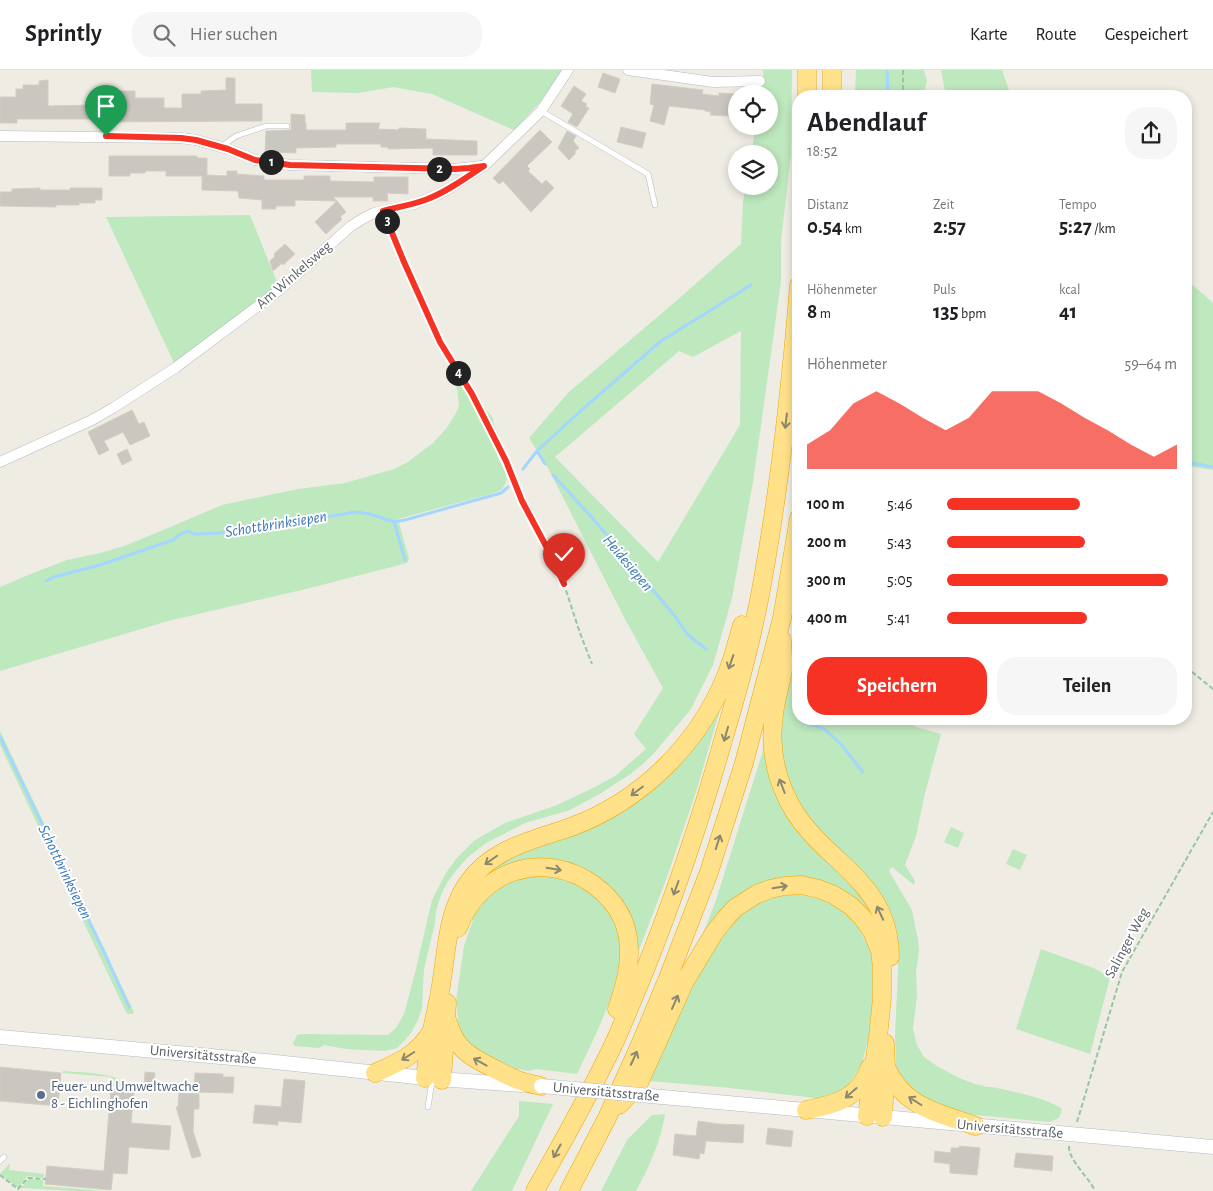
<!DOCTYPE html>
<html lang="de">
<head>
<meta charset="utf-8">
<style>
  body { margin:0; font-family:"Alegreya Sans",sans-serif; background:#f6f6f6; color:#202124; height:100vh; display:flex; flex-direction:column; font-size:19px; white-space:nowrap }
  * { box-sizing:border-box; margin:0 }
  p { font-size:16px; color:#757577 }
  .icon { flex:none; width:28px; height:28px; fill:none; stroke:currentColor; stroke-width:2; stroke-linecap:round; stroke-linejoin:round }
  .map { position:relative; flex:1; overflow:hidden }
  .panel { position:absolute; left:792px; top:20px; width:400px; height:635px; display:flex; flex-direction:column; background:#fff; border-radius:20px; box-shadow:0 2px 8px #0003 }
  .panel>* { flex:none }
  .controls { position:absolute; left:728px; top:15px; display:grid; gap:10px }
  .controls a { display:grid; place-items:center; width:50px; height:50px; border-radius:50%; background:#fff; box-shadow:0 2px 8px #0003; font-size:25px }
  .pin { position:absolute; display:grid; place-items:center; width:42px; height:42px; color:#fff; margin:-51px -21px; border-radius:50% 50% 50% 0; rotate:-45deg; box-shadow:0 0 5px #0007 }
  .pin .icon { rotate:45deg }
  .km { position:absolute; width:25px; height:25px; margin:-12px; border-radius:50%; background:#222; color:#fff; font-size:14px; line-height:25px; text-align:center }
  .round { display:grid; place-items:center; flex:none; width:52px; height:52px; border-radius:20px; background:#f6f6f6 }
  .summary { display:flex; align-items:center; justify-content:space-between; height:85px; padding:0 15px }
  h1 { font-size:28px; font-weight:700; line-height:38px }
  .figures { display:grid; grid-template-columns:repeat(3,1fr); gap:8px; height:85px; padding:5px 15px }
  .figures div { display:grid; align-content:center }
  .figures b { font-size:21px; font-weight:700 }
  .figures small { font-size:14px; font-weight:400 }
  .figures p { font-size:14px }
  .chart { height:140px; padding:10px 15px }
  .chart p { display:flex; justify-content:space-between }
  .chart svg { width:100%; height:90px; margin-top:5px; fill:#f53223; opacity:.7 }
  .cta { display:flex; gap:10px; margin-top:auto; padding:10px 15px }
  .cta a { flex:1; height:58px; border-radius:20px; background:#f53223; color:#fff; font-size:20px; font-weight:700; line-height:58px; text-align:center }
  .cta a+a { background:#f6f6f6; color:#202124 }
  ul { padding:0 15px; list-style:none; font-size:16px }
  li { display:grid; grid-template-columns:80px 60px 1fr; align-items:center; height:38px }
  li i { height:12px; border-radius:6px; background:#f53223 }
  header { display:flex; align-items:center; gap:30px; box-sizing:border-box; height:70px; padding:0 25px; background:#fff; border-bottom:1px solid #e0e0e0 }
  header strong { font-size:24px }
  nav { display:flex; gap:28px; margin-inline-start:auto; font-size:18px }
  .search { width:350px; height:45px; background:#f6f6f6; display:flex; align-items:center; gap:12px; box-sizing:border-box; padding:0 18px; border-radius:20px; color:#757577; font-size:19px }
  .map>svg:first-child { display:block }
  .green { fill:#bee8be; fill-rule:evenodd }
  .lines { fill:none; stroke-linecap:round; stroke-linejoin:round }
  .stream { stroke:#a3d7ff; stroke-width:3 }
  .building { fill:#cac7c0; stroke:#d4cec1 }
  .lane-casing { stroke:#b6b9be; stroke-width:6 }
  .street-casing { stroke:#b6b9be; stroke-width:11 }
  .secondary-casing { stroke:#b7bac0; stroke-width:15 }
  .highway-casing { stroke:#f2a500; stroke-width:19 }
  .path { stroke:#95c7a3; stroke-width:2; stroke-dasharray:5 2.5; stroke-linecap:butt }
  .lane { stroke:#fff; stroke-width:5 }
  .street { stroke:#fff; stroke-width:10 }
  .secondary { stroke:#fff; stroke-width:14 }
  .highway { stroke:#ffe18a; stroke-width:18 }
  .secondary-bridge-casing { stroke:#b7bac0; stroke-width:15; stroke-linecap:butt }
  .secondary-bridge { stroke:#fff; stroke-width:14 }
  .oneway { stroke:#8c8770 }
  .route-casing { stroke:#fff; stroke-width:10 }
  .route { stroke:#f53223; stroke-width:6 }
  .service-dot { fill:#5c6f8a; stroke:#fff; stroke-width:2 }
  .labels { text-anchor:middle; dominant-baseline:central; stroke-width:4; stroke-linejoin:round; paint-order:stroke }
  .street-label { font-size:15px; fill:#5b6065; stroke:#fff }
  .service-label { font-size:15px; fill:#4e5e75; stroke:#fff; text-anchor:start }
  .water-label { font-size:16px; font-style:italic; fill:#3978b8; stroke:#fff }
</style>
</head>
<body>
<header>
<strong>Sprintly</strong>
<div class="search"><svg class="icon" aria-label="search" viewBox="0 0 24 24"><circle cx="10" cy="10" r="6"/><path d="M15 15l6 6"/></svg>Hier suchen</div>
<nav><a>Karte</a><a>Route</a><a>Gespeichert</a></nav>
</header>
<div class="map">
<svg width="1213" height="1121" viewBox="0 0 1213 1121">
  <rect width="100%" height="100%" fill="#efece3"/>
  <g class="green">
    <path d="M311 0H562L542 30 514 60 432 24 393 17 359 23 312 22Z"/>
    <path d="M763 0H792L791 85 781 171V212L753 412 732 528 713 595 691 639 655 682 644 693 629 705 598 725 570 740 525 753 486 773 467 788 455 802 447 813 441 825 436 841 435 853 424 899 422 938 418 950 411 963 405 970 397 978 385 981 346 979 324 975 319 978 295 976 293 973 297 965 301 964 388 965 396 958 404 944 415 903 432 830 446 803 456 789 475 770 505 753 557 735 591 719 615 706 646 679 634 664 663 618 626 551 548 398 529 368 569 322 675 232 741 174 743 132 746 116H769V84H751L756 56H769V24H761L763 8ZM741 261 740 355 658 492 555 387 679 281 693 287Z"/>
    <path d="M856 0H924L927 11 923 26H855Z"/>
    <path d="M941 0H1002L1009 20 1013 26H946Z"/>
    <path d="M250 145 279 217 175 295 106 147Z"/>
    <path d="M1186 209 1213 233V400L1186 396Z"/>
    <path d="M442 281 466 319 477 339 496 378 498 388 505 401 507 409 504 416 501 420 494 423 398 449 409 489 407 493 306 519 168 551 0 601V517L33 503 67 490 100 483 124 476 168 458 222 435 298 419 345 413 394 399 408 392 433 373 446 359 456 343 459 335 458 324 455 310Z"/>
    <path d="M480 335 483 336 493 348V352L501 370 498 373Z"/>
    <path d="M799 580V649H895L917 657 941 664 925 723 916 766 905 795 915 811 914 815 892 797 889 801 912 840 918 870 919 881 916 902 917 926 913 959 917 975 924 987 937 996 959 1008 975 1014 988 1017H992C1011 1021 1048 1028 1062 1039L1059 1048 1049 1052 975 1045 943 1038 930 1033 903 1014 896 995 895 966 898 901V877L820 763 802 740 792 722 785 702 781 673V657L787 622Z"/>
    <path d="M724 626 696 722 667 807 634 893 620 892C613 932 594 968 577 1004L536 999 528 1001 512 998 482 987 467 975 459 957 456 931 464 876 473 850 459 840 467 823 500 790 620 737Z"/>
    <path d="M0 661 133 940 134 943 132 944H128L126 942 0 675Z"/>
    <path d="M767 668 771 699 868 829 884 867 860 838 774 814 697 880 716 830Z"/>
    <path d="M951 757 964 763 958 778 944 772Z"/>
    <path d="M1013 779 1027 785 1020 800 1006 794Z"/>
    <path d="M796 824 824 830 841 839 856 853 871 881 873 908 872 942 868 970 862 994 849 1014 835 1026 823 1029 730 1018 650 1011 680 942 708 887 736 849 751 837 768 828Z"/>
    <path d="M1041 879 1096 899 1110 908 1090 984 1016 959Z"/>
    <path d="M63 1001C88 1003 114 1002 135 1018L111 1016V1007L63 1003Z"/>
    <path d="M519 1031 553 1034 512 1121H471L519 1046Z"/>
    <path d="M665 1044C661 1071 649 1097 636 1121H601L627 1070 652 1045Z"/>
    <path d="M10 1093 9 1100 44 1104 43 1108 27 1106 18 1118 0 1104Z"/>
    <path d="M29 1109 43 1110V1116L104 1121H75L21 1118Z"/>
  </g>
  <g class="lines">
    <g class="stream">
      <path d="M887 0 888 26"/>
      <path d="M537 381 545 394"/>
      <path d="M1186 392 1213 397"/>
      <path d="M523 399 537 381 584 338 661 271 751 215"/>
      <path d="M553 405 595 451 651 518 674 545 688 565 706 579"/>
      <path d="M394 452 405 490"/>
      <path d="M46 511 54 507 100 495 173 470 179 465 188 461 194 464H200L218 463 325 447 356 442 370 444 394 452 405 450 501 423 508 417"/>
      <path d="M802 652 823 658 840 673 863 702"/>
      <path d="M0 667 106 886 129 937"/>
    </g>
  </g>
  <g class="building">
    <path d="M603 3 620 9 615 23 598 17Z"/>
    <path d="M226 8H235V34H262V51L100 52V49H17V53H0V27H16V19H23V15H39V11L48 10V36L94 35V25H112V21H135V28H164V38H182V24H201V21L226 20Z"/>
    <path d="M652 14 703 20 702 24 719 26V23L736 24V40H730V46L710 45 711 42 705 41V40L669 36 664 55 650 51 654 35 650 34Z"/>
    <path d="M574 16 586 24 581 31 587 34 585 36 589 38 577 57 568 52 573 44 561 36Z"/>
    <path d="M291 44 305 45V53H306V60H346V53H380L378 59 399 60V58L426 59V69L477 71V85H433V78L388 79V77H381V74H336V77L296 78V83L265 82 266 61 291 60Z"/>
    <path d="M621 57 646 63 642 78 617 72Z"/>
    <path d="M540 60 552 72 527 96 530 99 528 101 542 114 546 110 554 118 531 142 503 111 499 114 493 108Z"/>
    <path d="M567 61 576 66 573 71 579 78 575 81V84L569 90 558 78Z"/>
    <path d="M109 86H197V88H207V105L227 106V101H237V104L264 106V110H304V106H330V111L374 112V107H408V124L387 123 388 131H373V127H333L337 131 295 130V136H276V139H262V130L239 128 238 121 202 120V106H166V101H145V103H130V106H109Z"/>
    <path d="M40 118V120H70V118H102V130H95V133H79V135H56V137L0 136V122H12V119Z"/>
    <path d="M337 131 346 142 340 147 342 149 326 164 315 152Z"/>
    <path d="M285 174 295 184 283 195 282 193 273 201 270 191 275 186 274 184Z"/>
    <path d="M132 340 139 354 144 352 150 366 130 375 123 362 104 371 109 380 99 385 88 362Z"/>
    <path d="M127 379 132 390 122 395 117 384Z"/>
    <path d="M0 997 61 1003 58 1036 0 1031Z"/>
    <path d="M145 1002 155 1003 154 1018 144 1017Z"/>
    <path d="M195 1003 223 1004V1007H234L233 1023 194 1022Z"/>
    <path d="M284 1009 305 1011 301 1053 278 1051V1055L253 1053 255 1035 281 1037Z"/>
    <path d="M111 1019 134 1021 131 1053 171 1056 169 1080 129 1077 127 1104 113 1103 111 1120 45 1114 47 1096 104 1101Z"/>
    <path d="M179 1023 199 1024V1039H194L193 1061 201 1086 192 1088 176 1037H178Z"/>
    <path d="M698 1051 718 1054 744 1055 743 1073 706 1071 704 1084 700 1083 699 1089 673 1085 675 1064 696 1066Z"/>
    <path d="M768 1058 793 1061 791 1077 766 1074Z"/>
    <path d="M959 1076 980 1078 977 1105 950 1103V1094L934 1092 935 1081 951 1083V1078H959Z"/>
    <path d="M1016 1083 1053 1086 1052 1101 1014 1097Z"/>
  </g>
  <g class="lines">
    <defs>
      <g id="lane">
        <path d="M541 41 648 104 655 135"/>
        <path d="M221 77 236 66 266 56H287"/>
        <path d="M428 1037 432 1011"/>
        <path d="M0 1091 4 1087"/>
      </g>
      <g id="street">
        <path d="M628 0 713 12 760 11"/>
        <path d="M0 66 181 68 196 70 228 79 255 90 290 95 455 99 481 96"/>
        <path d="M0 392 92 350 113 338 175 298 278 221 351 156 364 148 374 143 414 134 437 125 447 120 484 96 541 41 568 0"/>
      </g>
      <g id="secondary">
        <path d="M0 967 266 991 425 1008 522 1015"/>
        <path d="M662 1027 1213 1077"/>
      </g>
      <g id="highway">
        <path d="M832 0V26"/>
        <path d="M807 26V0"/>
        <path d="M782 570C782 580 784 590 783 600 781 613 777 625 775 637 770 665 772 693 783 719 789 734 798 749 809 761 832 788 866 809 881 843 887 857 890 872 890 887"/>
        <path d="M458 858C479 800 544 779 594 815 606 824 617 836 623 850 635 879 627 911 617 939"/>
        <path d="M448 952C455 978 470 987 493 998 499 1001 505 1005 511 1007 520 1012 531 1014 541 1016"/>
        <path d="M886 997C903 1037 938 1043 976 1056"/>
        <path d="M375 1003C399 992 416 986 431 962"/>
        <path d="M425 1008C427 992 429 976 432 960 435 945 439 930 441 915 447 880 447 844 467 814 492 778 533 770 571 757 641 731 698 675 726 606 733 589 737 572 742 555"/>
        <path d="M442 1010 447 933"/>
        <path d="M619 1035 638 1015 685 911 714 863 725 849 735 838 757 824 770 819 785 816 801 815 819 819 834 825 851 836 862 847 872 861 880 881 882 898V928L878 967 867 1046"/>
        <path d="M806 1040C836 1034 859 1029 870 997"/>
        <path d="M883 1047 886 997 885 973"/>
        <path d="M535 1121C563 1071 592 1021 616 969 659 871 695 770 724 667 739 617 753 566 762 514 780 415 791 315 799 215"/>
        <path d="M569 1121 607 1048 640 975 668 908 709 802 744 693 765 613 782 548 799 448"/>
      </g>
    </defs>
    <use href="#lane" class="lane-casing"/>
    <use href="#street" class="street-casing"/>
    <use href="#secondary" class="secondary-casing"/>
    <use href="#highway" class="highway-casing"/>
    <g class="path">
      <path d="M903 0V26"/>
      <path d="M386 150 425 242 440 272 472 324 505 391 522 431 560 502 580 563 592 594"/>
      <path d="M1186 597 1213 619"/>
      <path d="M1077 1052 1122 902 1213 742"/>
      <path d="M1069 1076C1068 1090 1089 1107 1095 1121"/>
      <path d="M0 1105 18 1119 28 1108 46 1109"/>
    </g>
    <use href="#lane" class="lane"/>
    <use href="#street" class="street"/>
    <use href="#secondary" class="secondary"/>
    <use href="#highway" class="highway"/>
    <defs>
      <path id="secondary-bridge" d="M541 1016 662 1027"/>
    </defs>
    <use href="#secondary-bridge" class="secondary-bridge-casing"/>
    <use href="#secondary-bridge" class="secondary-bridge"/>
  </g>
  <defs><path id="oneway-shaft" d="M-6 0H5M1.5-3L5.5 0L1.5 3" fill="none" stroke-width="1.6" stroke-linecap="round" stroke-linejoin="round" transform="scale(1.25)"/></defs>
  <g class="oneway">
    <use href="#oneway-shaft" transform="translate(786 351) rotate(97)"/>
    <use href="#oneway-shaft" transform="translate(731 592) rotate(109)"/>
    <use href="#oneway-shaft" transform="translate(726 664) rotate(106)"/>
    <use href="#oneway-shaft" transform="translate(782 716) rotate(-111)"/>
    <use href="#oneway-shaft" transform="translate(637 721) rotate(143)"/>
    <use href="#oneway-shaft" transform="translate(718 772) rotate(-72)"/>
    <use href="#oneway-shaft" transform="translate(491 790) rotate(145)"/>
    <use href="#oneway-shaft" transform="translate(554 799) rotate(9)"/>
    <use href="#oneway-shaft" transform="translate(780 817) rotate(-10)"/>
    <use href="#oneway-shaft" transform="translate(676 818) rotate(110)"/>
    <use href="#oneway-shaft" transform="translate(880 843) rotate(-115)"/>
    <use href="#oneway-shaft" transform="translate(675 932) rotate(-66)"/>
    <use href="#oneway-shaft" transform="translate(408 986) rotate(148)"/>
    <use href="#oneway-shaft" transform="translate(634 988) rotate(-65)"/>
    <use href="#oneway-shaft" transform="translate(480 992) rotate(-151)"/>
    <use href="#oneway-shaft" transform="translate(851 1023) rotate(139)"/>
    <use href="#oneway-shaft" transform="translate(915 1031) rotate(-148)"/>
    <use href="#oneway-shaft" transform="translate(557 1081) rotate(119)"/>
  </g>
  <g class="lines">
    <defs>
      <path id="route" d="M106 66 181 68 196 70 228 79 255 90 290 95 455 99 469 98 484 96C465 108 447 122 425 130 412 135 397 137 383 141L404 192 440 272 472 324 506 391 522 431 554 491 564 514"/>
    </defs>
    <use href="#route" class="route-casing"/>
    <use href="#route" class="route"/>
  </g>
  <circle class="service-dot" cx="41" cy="1025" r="5"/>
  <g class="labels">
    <g class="street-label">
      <text transform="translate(294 205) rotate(-41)">Am Winkelsweg</text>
      <text transform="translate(1127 873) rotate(-62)">Salinger Weg</text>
      <text transform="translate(203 985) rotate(5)">Universitätsstraße</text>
      <text transform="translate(606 1022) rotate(5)">Universitätsstraße</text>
      <text transform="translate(1010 1059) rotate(5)">Universitätsstraße</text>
    </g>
    <g class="service-label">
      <text x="51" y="1016">Feuer- und Umweltwache<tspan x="51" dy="17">8 - Eichlinghofen</tspan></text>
    </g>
    <g class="water-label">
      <text transform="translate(276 454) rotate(-9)">Schottbrinksiepen</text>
      <text transform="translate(628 493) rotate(50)">Heidesiepen</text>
      <text transform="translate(65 802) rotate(64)">Schottbrinksiepen</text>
    </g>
  </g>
</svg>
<div class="controls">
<a><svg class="icon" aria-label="locate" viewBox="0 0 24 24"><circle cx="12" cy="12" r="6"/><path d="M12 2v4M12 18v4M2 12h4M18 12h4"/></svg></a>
<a><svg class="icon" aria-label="layers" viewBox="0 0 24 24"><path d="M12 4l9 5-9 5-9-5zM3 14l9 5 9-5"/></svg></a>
</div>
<div class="pin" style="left:106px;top:66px;background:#1e9e55"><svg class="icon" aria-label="arrive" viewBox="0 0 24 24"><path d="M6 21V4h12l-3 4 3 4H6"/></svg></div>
<div class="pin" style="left:564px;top:514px;background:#d93025"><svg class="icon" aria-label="check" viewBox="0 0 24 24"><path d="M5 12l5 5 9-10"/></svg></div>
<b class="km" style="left:271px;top:92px">1</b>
<b class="km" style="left:439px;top:99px">2</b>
<b class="km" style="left:387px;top:151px">3</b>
<b class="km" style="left:458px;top:303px">4</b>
<section class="panel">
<div class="summary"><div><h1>Abendlauf</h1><p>18:52</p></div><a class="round"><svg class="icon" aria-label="share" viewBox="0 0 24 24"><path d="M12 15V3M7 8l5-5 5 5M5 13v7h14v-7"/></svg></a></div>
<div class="figures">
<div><p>Distanz</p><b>0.54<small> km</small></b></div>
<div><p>Zeit</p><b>2:57</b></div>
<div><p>Tempo</p><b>5:27<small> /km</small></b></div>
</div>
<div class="figures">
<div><p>Höhenmeter</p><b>8<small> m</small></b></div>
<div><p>Puls</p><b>135<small> bpm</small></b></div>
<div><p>kcal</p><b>41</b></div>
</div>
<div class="chart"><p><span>Höhenmeter</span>59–64 m</p>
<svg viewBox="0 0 160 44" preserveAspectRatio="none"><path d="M0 44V32L10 25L20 12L30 6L40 12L50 19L60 25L70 19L80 6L90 6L100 6L110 12L120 19L130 25L140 32L150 38L160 32V44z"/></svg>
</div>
<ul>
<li><b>100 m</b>5:46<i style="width:58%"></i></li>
<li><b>200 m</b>5:43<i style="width:60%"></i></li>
<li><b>300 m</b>5:05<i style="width:96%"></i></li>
<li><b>400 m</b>5:41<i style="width:61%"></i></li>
</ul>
<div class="cta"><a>Speichern</a><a>Teilen</a></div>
</section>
</div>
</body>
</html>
